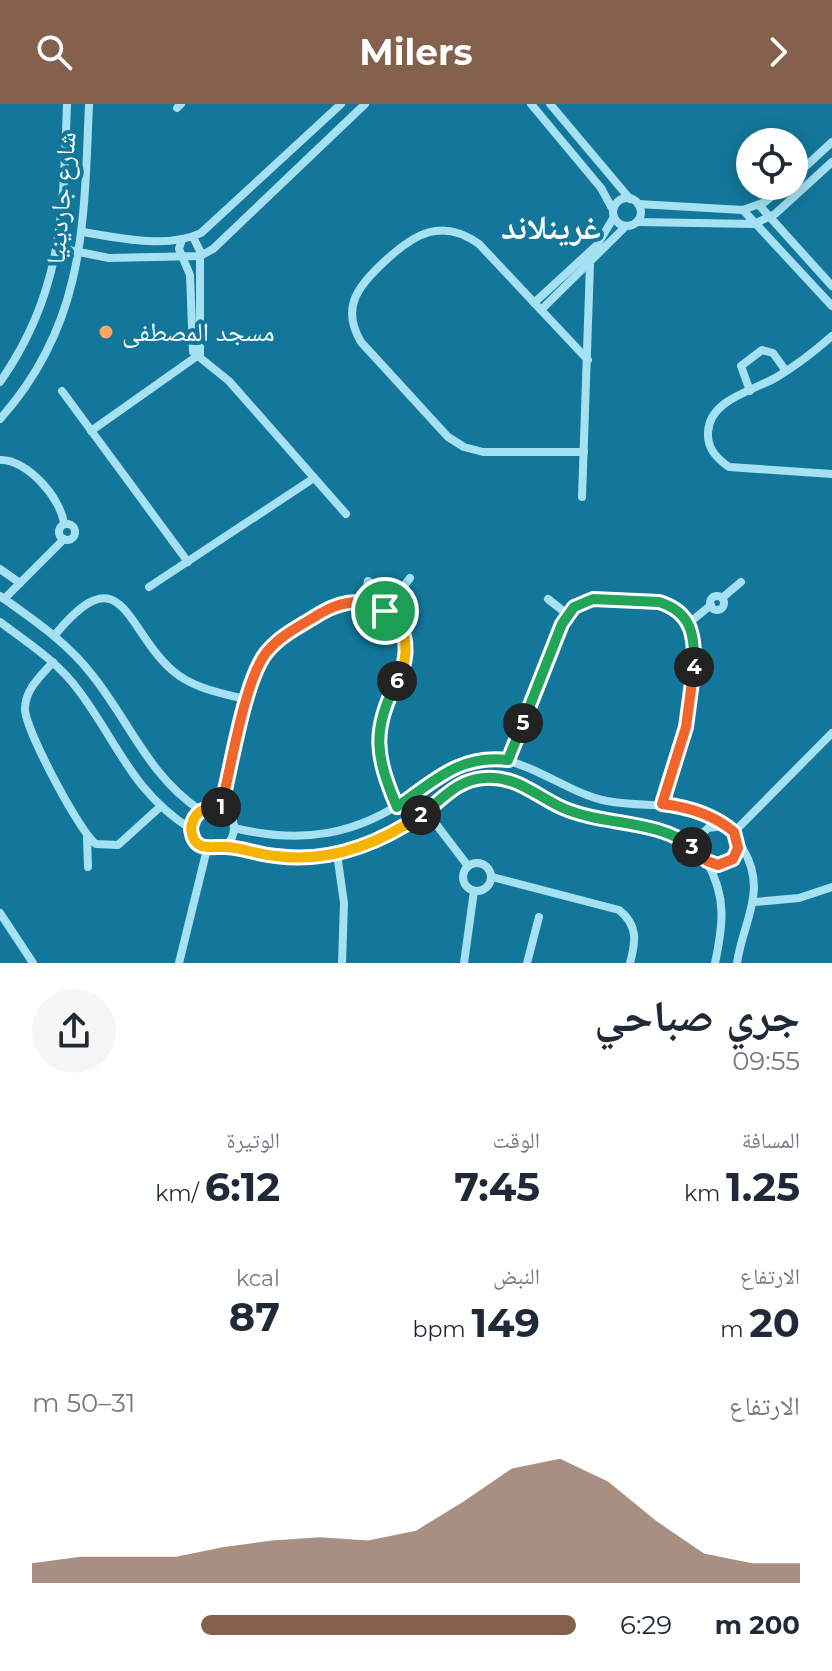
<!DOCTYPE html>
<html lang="ar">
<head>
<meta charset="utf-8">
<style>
  body { margin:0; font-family:Montserrat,"Noto Naskh Arabic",sans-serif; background:#f6f6f7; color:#1f2937; direction:rtl; height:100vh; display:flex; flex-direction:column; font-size:30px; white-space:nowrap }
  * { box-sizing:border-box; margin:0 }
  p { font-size:26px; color:#747a83 }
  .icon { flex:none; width:44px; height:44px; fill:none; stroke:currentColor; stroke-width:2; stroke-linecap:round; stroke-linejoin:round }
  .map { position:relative; height:859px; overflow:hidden; direction:ltr }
  .side { display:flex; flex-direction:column; background:#fff; flex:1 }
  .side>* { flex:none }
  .fabs { position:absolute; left:736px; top:24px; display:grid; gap:16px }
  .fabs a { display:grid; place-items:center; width:72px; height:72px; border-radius:50%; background:#fff; box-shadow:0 4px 20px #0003; font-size:40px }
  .pin { position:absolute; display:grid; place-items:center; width:68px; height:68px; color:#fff; margin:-34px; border:4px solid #fff; border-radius:50%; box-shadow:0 2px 8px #0007 }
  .km { position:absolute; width:40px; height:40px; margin:-20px; border-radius:50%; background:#222; color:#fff; font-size:22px; line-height:40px; text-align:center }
  .round { display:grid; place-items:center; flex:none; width:84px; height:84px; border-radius:42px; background:#f6f6f7 }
  .summary { display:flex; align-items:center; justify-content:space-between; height:136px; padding:0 32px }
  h1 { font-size:44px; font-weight:700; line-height:60px }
  .metrics { display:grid; grid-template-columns:repeat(3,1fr); gap:12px; height:136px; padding:8px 32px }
  .metrics div { display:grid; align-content:center }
  .metrics b { font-size:40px; font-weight:700 }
  .metrics small { font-size:22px; font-weight:400 }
  .metrics p { font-size:22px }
  .chart { height:224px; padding:16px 32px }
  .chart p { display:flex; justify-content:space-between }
  .chart svg { width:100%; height:144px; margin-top:8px; fill:#84614d; opacity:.7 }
  ul { padding:0 32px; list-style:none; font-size:26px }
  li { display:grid; grid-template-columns:128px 96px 1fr; align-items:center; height:60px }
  li i { height:20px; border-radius:10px; background:#84614d }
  header { display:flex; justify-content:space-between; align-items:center; height:104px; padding:0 32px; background:#84614d; color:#fff; font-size:36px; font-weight:700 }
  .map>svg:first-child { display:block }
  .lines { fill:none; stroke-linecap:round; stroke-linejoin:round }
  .minor { stroke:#a6e1f3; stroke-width:8 }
  .split-1-casing { stroke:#fff; stroke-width:16 }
  .split-2-casing { stroke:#fff; stroke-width:16 }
  .split-3-casing { stroke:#fff; stroke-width:16 }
  .split-4-casing { stroke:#fff; stroke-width:16 }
  .split-5-casing { stroke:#fff; stroke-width:16 }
  .split-6-casing { stroke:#fff; stroke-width:16 }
  .split-7-casing { stroke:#fff; stroke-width:16 }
  .split-1 { stroke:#f0652b; stroke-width:10 }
  .split-2 { stroke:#f5b400; stroke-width:10 }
  .split-3 { stroke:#22a559; stroke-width:10 }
  .split-4 { stroke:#f0652b; stroke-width:10 }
  .split-5 { stroke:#22a559; stroke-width:10 }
  .split-6 { stroke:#22a559; stroke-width:10 }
  .split-7 { stroke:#f5b400; stroke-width:10 }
  .poi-dot { fill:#ffa568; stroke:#12779a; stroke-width:3 }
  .labels { text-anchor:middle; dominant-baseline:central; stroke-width:8; stroke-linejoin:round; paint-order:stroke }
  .street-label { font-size:26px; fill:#fff; stroke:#12779a }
  .poi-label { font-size:26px; fill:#fff; stroke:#12779a; text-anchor:start }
  .district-label { font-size:34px; font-weight:bold; fill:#fff; stroke:#12779a }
</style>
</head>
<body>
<header><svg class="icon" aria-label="forward" viewBox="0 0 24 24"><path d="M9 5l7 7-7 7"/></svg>Milers<svg class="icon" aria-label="search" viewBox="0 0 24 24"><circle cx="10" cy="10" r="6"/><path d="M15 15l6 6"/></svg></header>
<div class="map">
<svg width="832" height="859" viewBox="0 0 832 859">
  <rect width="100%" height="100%" fill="#12779a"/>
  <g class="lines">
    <g class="minor">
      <path d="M531 0 601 84 613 106"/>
      <path d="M550 0 630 95"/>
      <path d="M177 4 181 0"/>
      <path d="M794 73 832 38"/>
      <circle cx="627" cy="108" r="14"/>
      <path d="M638 100 743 106 765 98 784 82"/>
      <path d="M759 101 832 182"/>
      <path d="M743 106 832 202"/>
      <path d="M637 118 754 120 775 110 832 58"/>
      <path d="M83 128C118 134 167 145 201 129L341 0"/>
      <path d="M182 135 179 145 190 171 193 248 229 277 346 410"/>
      <path d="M59 144 109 154 200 152 213 145 365 0"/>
      <path d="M534 199 597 141 614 113"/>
      <path d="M541 206 626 122"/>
      <path d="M832 232C815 247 797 261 777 273 753 287 710 295 708 328 707 344 716 354 729 363L832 370"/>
      <path d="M0 278C64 187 63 106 67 0"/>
      <path d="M62 287 188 458"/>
      <path d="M750 287 741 262 762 246 773 249 786 267"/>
      <path d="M0 315C85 220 84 121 89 0"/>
      <path d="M91 327 200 250V147L193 133"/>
      <path d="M584 348H483L464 343 448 333 361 238C340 203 359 181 385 157 414 130 442 113 479 140L588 256"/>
      <path d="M0 356C27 355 61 394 64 420"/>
      <path d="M582 393 590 160"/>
      <circle cx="67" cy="428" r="8"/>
      <path d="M0 465 20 479"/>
      <path d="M149 483 314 374"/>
      <path d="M0 492C34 516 68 539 93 572 130 619 149 672 200 706"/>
      <circle cx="717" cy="499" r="7"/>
      <path d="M722 494 741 478"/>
      <path d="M4 495 64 435"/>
      <path d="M548 495 567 510"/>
      <path d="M364 498 368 477"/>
      <path d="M385 507 410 474"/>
      <path d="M0 518C28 539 58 558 79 587 118 639 132 688 191 725"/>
      <path d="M689 519 711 501"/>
      <path d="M54 532C123 447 125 526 173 567 194 585 222 589 248 596"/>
      <path d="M53 558C41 572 25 585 25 605 25 625 80 729 96 740L118 741 160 703"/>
      <path d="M508 656 562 520C567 510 573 501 583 497 595 493 609 496 621 496 657 498 692 498 694 543L686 623 662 700"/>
      <circle cx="212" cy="724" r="22"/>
      <path d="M221 704C230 667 245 580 264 552 273 538 288 530 301 522 326 507 350 489 380 503 439 532 379 596 378 639 377 662 388 682 397 703"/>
      <path d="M426 707 468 762"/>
      <path d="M234 724C301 740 357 732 413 691 432 677 451 659 475 655 523 648 562 688 607 697 652 705 683 694 724 722"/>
      <path d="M734 728 832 629"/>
      <path d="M87 734 88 763"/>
      <path d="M225 742C289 759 350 757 407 720 436 702 458 670 496 673 530 676 558 704 591 714 630 725 666 723 699 749"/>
      <path d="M337 750 344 799 342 859"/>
      <path d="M707 758C727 794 723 821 715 859"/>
      <circle cx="477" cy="773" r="14"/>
      <path d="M492 773 619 806C638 821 636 837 630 859"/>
      <path d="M755 798 799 794 832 783"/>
      <path d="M0 809 33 859"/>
      <path d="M179 859 207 745"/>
      <path d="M464 859 474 787"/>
      <path d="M527 859 539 813"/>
      <path d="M737 859C743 817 768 787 743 745 737 736 735 727 724 722L708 724 700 732 698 743 707 757 724 761 733 755 738 738"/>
    </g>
  </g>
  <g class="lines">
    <defs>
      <path id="split-1" d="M221 703C231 665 244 577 266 549 280 531 302 521 321 509 342 497 364 493 385 507"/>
      <path id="split-2" d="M221 703C206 702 193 707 191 725 194 749 210 742 227 743 243 744 260 751 276 752 329 759 377 741 421 711"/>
      <path id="split-3" d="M421 711C442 696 456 676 484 674 516 671 536 692 563 704 604 722 657 715 692 743"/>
      <path id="split-4" d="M692 743 707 757 718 761 733 755 738 744 734 728C714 711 689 703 662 700L686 623 694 563"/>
      <path id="split-5" d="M523 619 562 520 574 503 593 495 659 498C692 508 695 532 694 563"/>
      <path id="split-6" d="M397 577C371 627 376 653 397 703 434 677 460 650 508 656L523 619"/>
      <path id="split-7" d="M385 507C410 522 410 553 397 577"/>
    </defs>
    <use href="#split-1" class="split-1-casing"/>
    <use href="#split-2" class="split-2-casing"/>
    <use href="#split-3" class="split-3-casing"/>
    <use href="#split-4" class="split-4-casing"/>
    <use href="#split-5" class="split-5-casing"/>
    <use href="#split-6" class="split-6-casing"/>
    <use href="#split-7" class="split-7-casing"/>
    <use href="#split-1" class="split-1"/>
    <use href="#split-2" class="split-2"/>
    <use href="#split-3" class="split-3"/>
    <use href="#split-4" class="split-4"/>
    <use href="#split-5" class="split-5"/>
    <use href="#split-6" class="split-6"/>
    <use href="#split-7" class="split-7"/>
  </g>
  <circle class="poi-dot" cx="106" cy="228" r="8"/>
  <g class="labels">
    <g class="street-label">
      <text transform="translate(61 94) rotate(-85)">شارع جاردينيا</text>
    </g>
    <g class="poi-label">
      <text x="122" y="228">مسجد المصطفى</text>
    </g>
    <g class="district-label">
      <text x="551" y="123">غرينلاند</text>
    </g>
  </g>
</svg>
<div class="fabs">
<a><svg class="icon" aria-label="locate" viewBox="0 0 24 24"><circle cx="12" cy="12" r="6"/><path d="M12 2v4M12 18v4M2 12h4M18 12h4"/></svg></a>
</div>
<div class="pin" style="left:385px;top:507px;background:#1e9e55"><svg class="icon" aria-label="arrive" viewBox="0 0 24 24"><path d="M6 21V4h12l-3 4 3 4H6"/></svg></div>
<b class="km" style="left:221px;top:703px">1</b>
<b class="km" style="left:421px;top:711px">2</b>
<b class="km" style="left:692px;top:743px">3</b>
<b class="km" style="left:694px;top:563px">4</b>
<b class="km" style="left:523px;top:619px">5</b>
<b class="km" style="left:397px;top:577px">6</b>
</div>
<section class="side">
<div class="summary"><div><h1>جري صباحي</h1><p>09:55</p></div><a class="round"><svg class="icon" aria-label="share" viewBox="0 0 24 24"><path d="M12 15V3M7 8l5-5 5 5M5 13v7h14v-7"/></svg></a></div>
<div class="metrics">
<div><p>المسافة</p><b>1.25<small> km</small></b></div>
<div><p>الوقت</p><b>7:45</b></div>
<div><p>الوتيرة</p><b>6:12<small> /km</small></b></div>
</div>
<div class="metrics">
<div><p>الارتفاع</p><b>20<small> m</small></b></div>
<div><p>النبض</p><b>149<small> bpm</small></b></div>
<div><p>kcal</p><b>87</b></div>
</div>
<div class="chart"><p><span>الارتفاع</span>31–50 m</p>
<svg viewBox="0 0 160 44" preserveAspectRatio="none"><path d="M0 44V38L10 36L20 36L30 36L40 33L50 31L60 30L70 31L80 28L90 19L100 9L110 6L120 13L130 25L140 35L150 38L160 38V44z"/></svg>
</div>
<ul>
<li><b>200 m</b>6:29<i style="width:69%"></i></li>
</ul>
</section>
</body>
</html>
